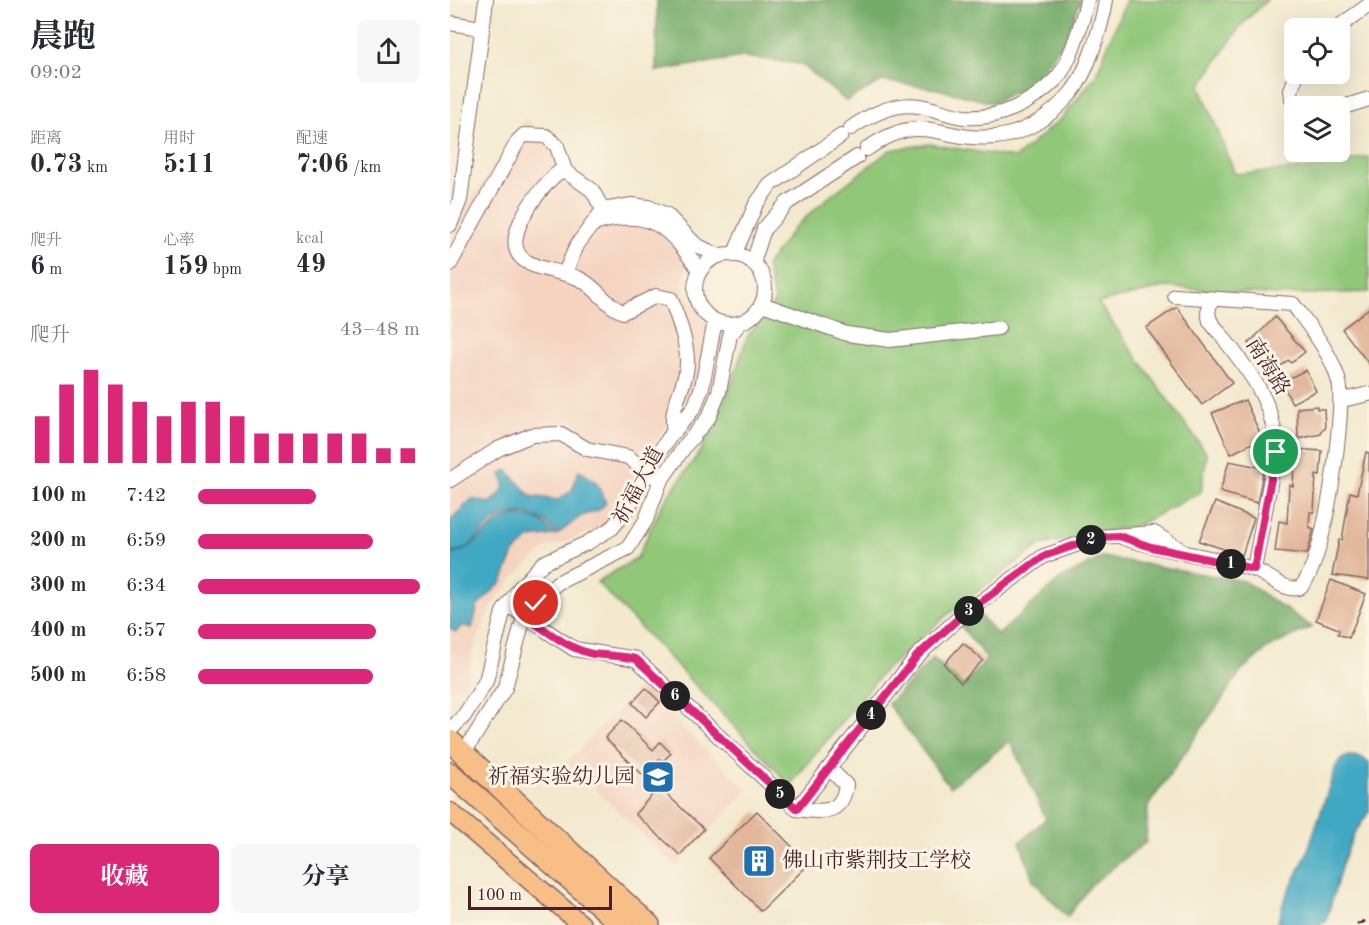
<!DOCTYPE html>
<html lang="zh">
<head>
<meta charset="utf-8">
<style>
  body { margin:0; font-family:"Old Standard TT","Noto Serif SC",serif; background:#f7f7f7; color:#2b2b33; height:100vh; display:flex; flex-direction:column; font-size:22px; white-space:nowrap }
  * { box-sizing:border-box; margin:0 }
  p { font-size:20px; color:#7c7c81 }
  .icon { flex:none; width:33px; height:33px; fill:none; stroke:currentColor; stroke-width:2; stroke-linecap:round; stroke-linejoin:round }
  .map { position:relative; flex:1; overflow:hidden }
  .panel { display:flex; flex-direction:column; background:#fff; width:450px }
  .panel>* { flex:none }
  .fabs { position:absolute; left:834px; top:18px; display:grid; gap:12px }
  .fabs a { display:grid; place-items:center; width:66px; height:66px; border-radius:9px; background:#fff; box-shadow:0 6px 24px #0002; font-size:30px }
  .scale { position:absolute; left:18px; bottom:15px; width:144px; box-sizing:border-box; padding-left:6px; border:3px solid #4a1f2b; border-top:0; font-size:16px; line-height:21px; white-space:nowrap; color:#4a1f2b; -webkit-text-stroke:4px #fcf5e5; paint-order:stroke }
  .pin { position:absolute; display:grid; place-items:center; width:51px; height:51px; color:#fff; margin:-26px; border:3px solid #fff; border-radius:50%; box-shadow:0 2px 6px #0007 }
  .km { position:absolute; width:30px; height:30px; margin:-15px; border-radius:50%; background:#222; color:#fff; font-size:16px; line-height:30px; text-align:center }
  .round { display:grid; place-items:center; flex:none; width:63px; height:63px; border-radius:9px; background:#f7f7f7 }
  .headline { display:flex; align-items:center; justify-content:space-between; height:102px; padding:0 30px }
  h1 { font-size:33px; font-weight:700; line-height:45px }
  .stats { display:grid; grid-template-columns:repeat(3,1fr); gap:9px; height:102px; padding:6px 30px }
  .stats div { display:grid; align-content:center }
  .stats b { font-size:26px; font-weight:700 }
  .stats small { font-size:16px; font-weight:400 }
  .stats p { font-size:16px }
  .chart { height:168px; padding:12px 30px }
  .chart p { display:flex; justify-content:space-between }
  .chart svg { width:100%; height:108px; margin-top:6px; stroke:#db2777; stroke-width:6 }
  .cta { display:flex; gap:12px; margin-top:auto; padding:12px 30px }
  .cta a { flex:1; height:69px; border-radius:9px; background:#db2777; color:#fff; font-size:24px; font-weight:700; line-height:69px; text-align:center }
  .cta a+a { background:#f7f7f7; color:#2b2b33 }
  ul { padding:0 30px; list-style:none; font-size:20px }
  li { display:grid; grid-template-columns:96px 72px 1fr; align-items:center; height:45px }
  li i { height:15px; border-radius:8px; background:#db2777 }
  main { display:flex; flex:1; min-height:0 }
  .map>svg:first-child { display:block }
  .built { fill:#f4d3c0 }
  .green { fill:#91c779; stroke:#6e7352; stroke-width:1.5 }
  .forest { fill:#74ac69; stroke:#5f664a; stroke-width:1.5 }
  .water { fill:#41a8c2; stroke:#466476; stroke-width:1.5 }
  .building { fill:#e2b79b }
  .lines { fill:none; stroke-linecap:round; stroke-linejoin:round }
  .minor-casing { stroke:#856664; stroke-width:16 }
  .major-casing { stroke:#856664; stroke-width:21 }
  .highway-casing { stroke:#856664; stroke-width:24 }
  .minor { stroke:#fff; stroke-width:14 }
  .major { stroke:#f7be87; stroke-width:18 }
  .highway { stroke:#f7be87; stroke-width:21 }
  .rail { stroke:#4a1f2b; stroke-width:3; stroke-dasharray:9 4.5; stroke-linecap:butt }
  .route-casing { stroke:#fff; stroke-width:12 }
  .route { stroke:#db2777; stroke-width:8 }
  .labels { text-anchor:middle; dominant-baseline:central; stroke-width:6; stroke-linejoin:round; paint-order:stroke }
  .street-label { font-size:21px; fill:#4a1f2b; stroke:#fcf5e5 }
  .poi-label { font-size:21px; fill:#4a1f2b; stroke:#fcf5e5; text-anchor:end }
</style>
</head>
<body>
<main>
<section class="panel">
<div class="headline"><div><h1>晨跑</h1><p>09:02</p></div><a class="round"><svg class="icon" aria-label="share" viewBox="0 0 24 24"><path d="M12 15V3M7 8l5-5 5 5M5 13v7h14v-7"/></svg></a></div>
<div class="stats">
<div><p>距离</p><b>0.73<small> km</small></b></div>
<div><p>用时</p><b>5:11</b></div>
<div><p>配速</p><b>7:06<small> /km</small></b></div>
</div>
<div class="stats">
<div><p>爬升</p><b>6<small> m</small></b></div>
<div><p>心率</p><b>159<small> bpm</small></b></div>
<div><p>kcal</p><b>49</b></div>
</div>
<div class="chart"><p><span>爬升</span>43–48 m</p>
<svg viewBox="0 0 160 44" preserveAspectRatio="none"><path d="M5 44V25M15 44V12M25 44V6M35 44V12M45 44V19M55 44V25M65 44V19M75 44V19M85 44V25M95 44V32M105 44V32M115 44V32M125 44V32M135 44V32M145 44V38M155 44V38"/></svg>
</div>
<ul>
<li><b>100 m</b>7:42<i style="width:53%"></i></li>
<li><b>200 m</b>6:59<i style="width:79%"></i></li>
<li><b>300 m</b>6:34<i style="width:100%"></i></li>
<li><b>400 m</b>6:57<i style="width:80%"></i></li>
<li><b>500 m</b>6:58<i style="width:79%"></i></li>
</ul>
<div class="cta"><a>收藏</a><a>分享</a></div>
</section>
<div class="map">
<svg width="919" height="925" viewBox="0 0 919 925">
  <rect width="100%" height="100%" fill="#fcf5e5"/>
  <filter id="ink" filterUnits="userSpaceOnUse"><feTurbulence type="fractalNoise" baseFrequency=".0167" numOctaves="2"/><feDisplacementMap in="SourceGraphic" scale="12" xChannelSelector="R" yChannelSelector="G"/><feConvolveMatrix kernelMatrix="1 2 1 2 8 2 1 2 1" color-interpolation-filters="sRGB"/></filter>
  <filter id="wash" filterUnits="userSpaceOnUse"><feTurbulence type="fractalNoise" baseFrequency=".008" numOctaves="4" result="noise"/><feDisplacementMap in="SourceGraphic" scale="24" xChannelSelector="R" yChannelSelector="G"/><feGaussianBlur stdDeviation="1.35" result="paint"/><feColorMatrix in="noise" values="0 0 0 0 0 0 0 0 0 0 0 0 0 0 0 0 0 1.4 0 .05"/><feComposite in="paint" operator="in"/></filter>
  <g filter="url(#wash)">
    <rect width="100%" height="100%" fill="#f2e9ce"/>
    <g class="built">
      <path d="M76 118 153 204 236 237 234 290 263 332 247 383 186 468 176 498 162 518 149 527 117 542 97 547 62 579 41 608 23 650 18 681 0 691V250L18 204Z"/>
      <path d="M189 687 298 790 226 866 117 763Z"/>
    </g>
    <path class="green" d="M676 0H817L791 25 750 86 785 174 868 168 919 157V292L829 295 715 287 648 303 757 454 751 492 688 525 590 545 496 616 432 673 340 785 147 582 187 558 212 505 251 450 280 388 297 337 325 301 316 266 344 228 374 201 440 150 480 144 565 158 613 117 646 75Z"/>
    <g class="forest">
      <path d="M207 0H631L613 43 583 82 543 103 487 89 432 81 396 101 351 64 293 57 206 71Z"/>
      <path d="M653 557 794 581 862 627 818 648 792 670 698 806 696 842 642 884 617 917 583 880 570 842 596 819 560 741 500 787 438 704 483 658 513 685 537 659 511 626 527 612 548 635 610 579Z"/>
    </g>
    <g class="water">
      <path d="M57 470 80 496 108 500 122 490 129 470 147 483 156 503 149 510 131 516 108 534C91 514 64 506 41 524 24 538 26 548 0 554V520L22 499 40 503C50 495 59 487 51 474Z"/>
      <path d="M68 515 89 520 106 535 80 538 64 553 52 582 28 605 22 628 12 625 6 632 0 629V555C34 547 34 521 68 515Z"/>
      <path d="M899 756 911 757 919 763V812L904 834 892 864 876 922 868 925H827L834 901 856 856 886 766 891 759Z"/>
    </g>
    <g id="blocks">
      <g class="building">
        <path d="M727 307 782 383 752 405 696 328Z"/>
        <path d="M919 308V364L892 329Z"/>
        <path d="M825 317 855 352 841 363 838 360 825 371 821 367 818 368 798 344Z"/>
        <path d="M856 370 866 391 842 403 831 382Z"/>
        <path d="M795 400 812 438 781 454 762 413Z"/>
        <path d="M867 406V409H874L875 429 872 430 871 434 848 439 847 408Z"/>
        <path d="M845 449 872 451 870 476 866 475 864 512H860L859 527 864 529 857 554 825 551 829 521 837 523 839 485 843 486Z"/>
        <path d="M916 452 919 453V580L882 575 889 540H892L900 492 907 494Z"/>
        <path d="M779 461 814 468 807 503 770 492Z"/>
        <path d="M765 502 804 518 792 555 749 541Z"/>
        <path d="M881 580 916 594 899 638 888 634 889 630 886 628 866 620Z"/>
        <path d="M513 643 533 660 511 683 494 664Z"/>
        <path d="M196 688 210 702 196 717 182 703Z"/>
        <path d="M172 720 203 750 210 742 221 753 213 761 210 759 194 776 155 738Z"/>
        <path d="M209 787 254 829 230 855 185 814Z"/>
        <path d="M307 811 359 864 311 911 259 858Z"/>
      </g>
    </g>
  </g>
  <g filter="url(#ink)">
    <use href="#blocks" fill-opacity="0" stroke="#856664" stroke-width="1.5"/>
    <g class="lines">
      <defs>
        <g id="minor">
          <path d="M0 23 31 28"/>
          <path d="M887 28 919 5"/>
          <path d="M847 74 841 90 842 100 849 106"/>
          <path d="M890 108 919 99"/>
          <path d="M401 128C420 115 445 102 469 106 484 108 498 115 514 117 547 120 581 104 605 80 619 66 633 20 637 0"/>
          <path d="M417 149C475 109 487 142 544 137 573 135 602 116 621 93 637 74 652 25 656 0"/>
          <path d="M153 210 142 190 115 171 109 172C91 186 47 240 74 260 89 271 113 271 130 279 148 288 156 306 173 312L206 296 221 299C228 320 241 349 236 372 232 393 219 410 224 431"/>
          <path d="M144 224C202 206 219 228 250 271"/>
          <path d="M0 225 10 200 36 0"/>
          <circle cx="280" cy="289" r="35"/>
          <path d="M284 255 306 204 320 185 391 136"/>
          <path d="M303 263 314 229 337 203 407 157"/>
          <path d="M0 264 68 141 74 135 96 136 107 146 115 171"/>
          <path d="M115 273 127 245 153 210 182 205 198 207 217 215 246 245 269 256"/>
          <path d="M761 299 758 312 760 321C791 361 826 398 826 452L804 569"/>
          <path d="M312 304 397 334 440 340 548 328"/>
          <path d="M892 400 919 394"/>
          <path d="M0 480 48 449 82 435 111 434 137 449 178 457 202 476"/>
          <path d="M674 538C716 552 760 555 802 569 815 572 834 592 848 588 873 580 896 410 889 382 881 352 861 329 843 304L725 296"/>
          <path d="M58 605 124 649 186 659 347 809 467 656 510 617 594 556 649 537 704 533 737 554"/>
          <path d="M0 730 14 716 36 681 53 612 69 589 93 563 137 543 162 528 178 508 196 471 221 435 244 408 252 387 265 321"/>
          <path d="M13 754 55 688 72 624 86 603 107 583 178 548 196 520 210 482 235 446 259 417 269 392 280 335 289 324"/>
          <path d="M347 809C370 812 392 816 396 785L379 768"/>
        </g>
        <path id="major" d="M0 812 132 925"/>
        <g id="highway">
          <path d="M0 741 199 925"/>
          <path d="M0 773 172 925"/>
        </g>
      </defs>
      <use href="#minor" class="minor-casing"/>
      <use href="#major" class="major-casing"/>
      <use href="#highway" class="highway-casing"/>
      <use href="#minor" class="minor"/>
      <use href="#major" class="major"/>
      <use href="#highway" class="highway"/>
      <path class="rail" d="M907 925 919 919"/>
    </g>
  </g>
  <g class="lines" filter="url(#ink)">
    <defs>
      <path id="route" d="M86 603 76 617C97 631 118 649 143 654 158 656 171 655 186 659L347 809 467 656 510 617 594 556 649 537 669 536 701 547 804 569 826 452"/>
    </defs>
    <use href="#route" class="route-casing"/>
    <use href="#route" class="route"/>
  </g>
  <defs>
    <symbol id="school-square" viewBox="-11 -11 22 22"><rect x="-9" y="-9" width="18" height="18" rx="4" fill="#1f6fb2" stroke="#fcf5e5"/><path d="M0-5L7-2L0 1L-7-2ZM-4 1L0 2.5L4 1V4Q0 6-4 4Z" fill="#fff"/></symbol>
    <symbol id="building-square" viewBox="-11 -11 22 22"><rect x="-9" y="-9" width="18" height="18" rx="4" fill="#1f6fb2" stroke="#fcf5e5"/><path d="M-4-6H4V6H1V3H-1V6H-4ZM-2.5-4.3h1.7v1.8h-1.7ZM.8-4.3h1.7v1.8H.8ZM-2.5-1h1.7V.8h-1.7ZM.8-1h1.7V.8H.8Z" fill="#fff"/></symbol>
  </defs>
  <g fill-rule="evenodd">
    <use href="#school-square" x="189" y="758" width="38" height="38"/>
    <use href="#building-square" x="290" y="842" width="38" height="38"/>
  </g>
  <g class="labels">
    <g class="street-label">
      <text transform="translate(817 367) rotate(58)">南海路</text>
      <text transform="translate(189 486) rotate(-62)">祈福大道</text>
    </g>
    <g class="poi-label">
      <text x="185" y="777">祈福实验幼儿园</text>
      <text x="332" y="861" text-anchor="start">佛山市紫荆技工学校</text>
    </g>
  </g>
</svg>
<div class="fabs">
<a><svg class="icon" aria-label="locate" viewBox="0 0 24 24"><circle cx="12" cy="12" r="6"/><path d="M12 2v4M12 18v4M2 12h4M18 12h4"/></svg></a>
<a><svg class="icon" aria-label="layers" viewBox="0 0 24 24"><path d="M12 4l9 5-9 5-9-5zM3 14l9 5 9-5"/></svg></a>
</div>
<div class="scale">100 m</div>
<div class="pin" style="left:826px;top:452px;background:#1e9e55"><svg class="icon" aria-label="arrive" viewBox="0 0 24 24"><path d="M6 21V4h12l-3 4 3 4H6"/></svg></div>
<div class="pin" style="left:86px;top:603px;background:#d93025"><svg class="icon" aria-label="check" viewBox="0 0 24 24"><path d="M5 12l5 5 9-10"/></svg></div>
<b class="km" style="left:781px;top:564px">1</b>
<b class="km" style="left:641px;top:540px">2</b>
<b class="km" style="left:519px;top:611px">3</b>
<b class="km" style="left:421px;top:715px">4</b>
<b class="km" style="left:330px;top:794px">5</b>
<b class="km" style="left:225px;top:696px">6</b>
</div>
</main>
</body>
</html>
